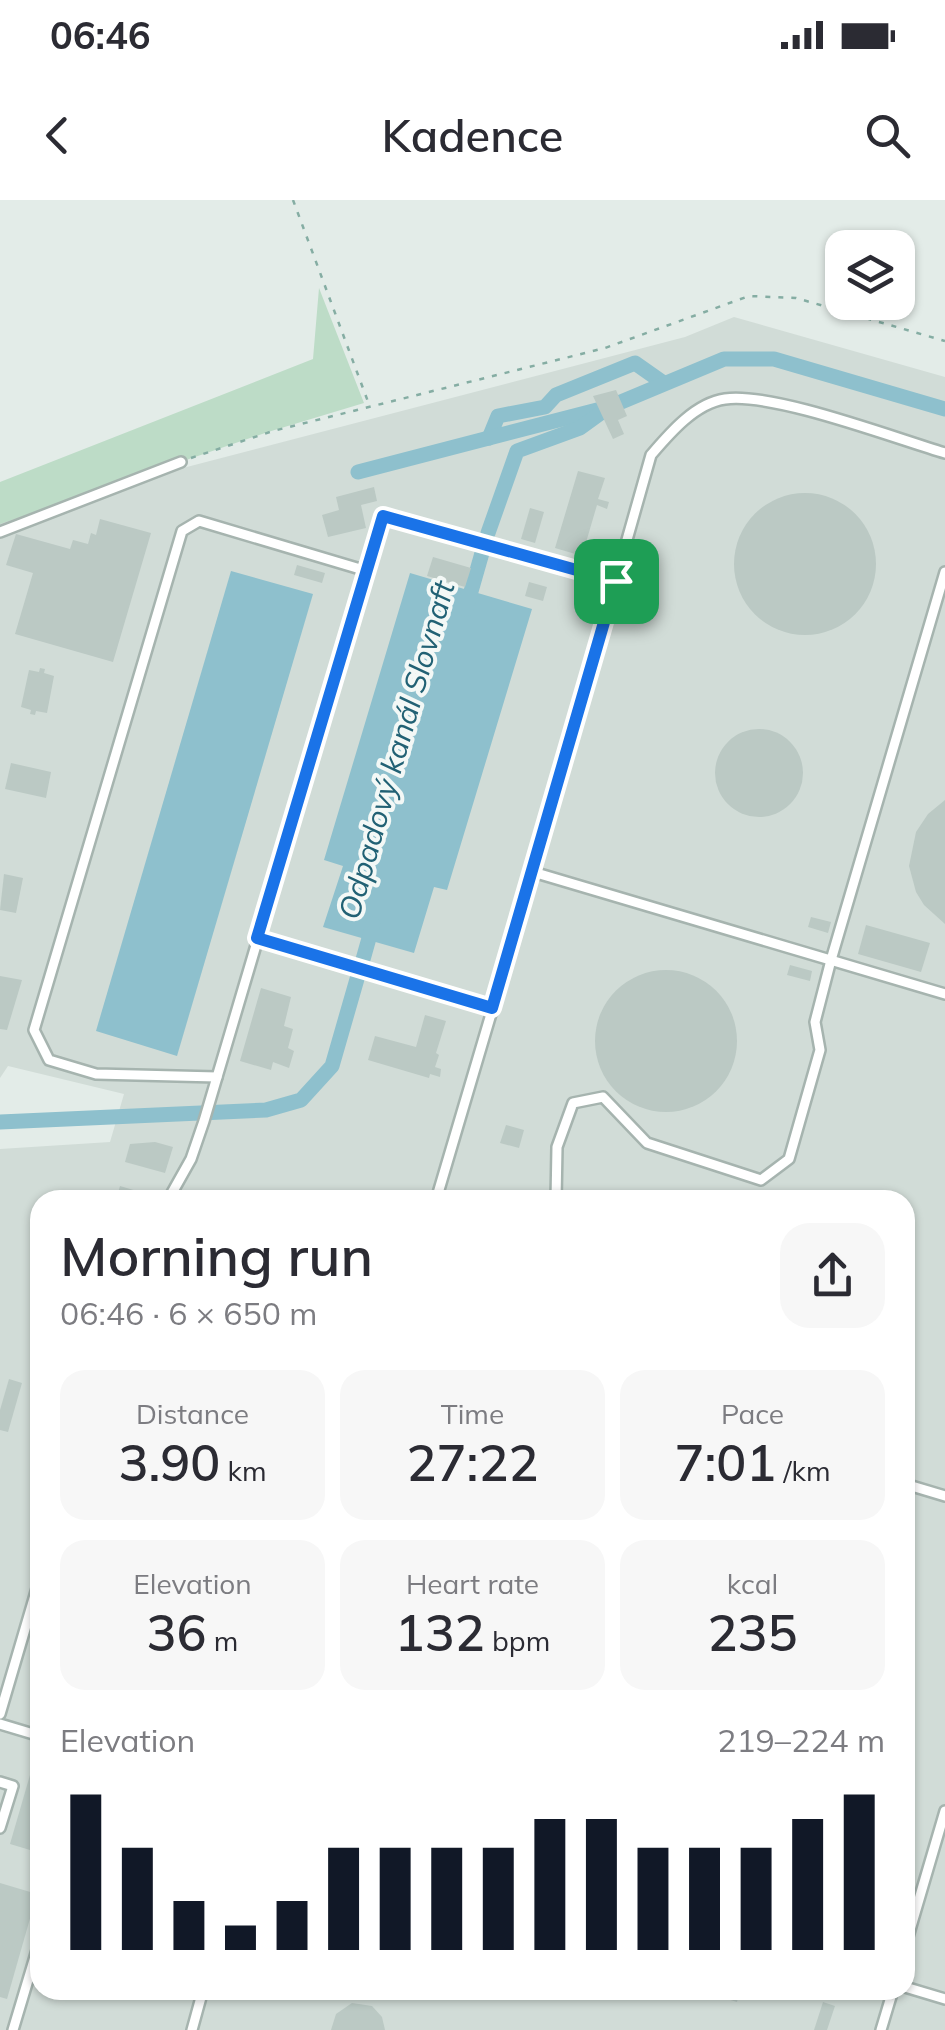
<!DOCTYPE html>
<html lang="en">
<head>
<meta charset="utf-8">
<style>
  body { margin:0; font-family:Mulish,sans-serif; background:#f7f7f7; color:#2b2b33; height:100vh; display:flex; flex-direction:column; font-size:38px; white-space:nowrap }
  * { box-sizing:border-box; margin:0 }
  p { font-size:32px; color:#7c7c81 }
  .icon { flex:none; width:55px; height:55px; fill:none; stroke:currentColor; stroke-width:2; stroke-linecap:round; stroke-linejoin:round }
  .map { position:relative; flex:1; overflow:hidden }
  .side { position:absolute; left:30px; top:990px; width:885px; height:810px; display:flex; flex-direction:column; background:#fff; border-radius:30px; box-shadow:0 2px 8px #0004 }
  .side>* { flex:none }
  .buttons { position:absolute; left:825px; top:30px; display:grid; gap:20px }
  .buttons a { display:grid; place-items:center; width:90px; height:90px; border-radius:20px; background:#fff; box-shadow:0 2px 8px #0004; font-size:50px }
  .pin { position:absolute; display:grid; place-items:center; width:85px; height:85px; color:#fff; margin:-42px; border-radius:20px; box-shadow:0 5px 15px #0006 }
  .round { display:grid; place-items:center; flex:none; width:105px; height:105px; border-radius:30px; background:#f7f7f7 }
  .head { display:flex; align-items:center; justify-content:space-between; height:170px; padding:0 30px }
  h1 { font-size:55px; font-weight:600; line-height:75px }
  .figures { display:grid; grid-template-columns:repeat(3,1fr); gap:15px; height:170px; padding:10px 30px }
  .figures div { display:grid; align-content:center; border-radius:25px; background:#f7f7f7; text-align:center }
  .figures b { font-size:50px; font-weight:600 }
  .figures small { font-size:28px; font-weight:400 }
  .figures p { font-size:28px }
  .chart { height:280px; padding:20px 30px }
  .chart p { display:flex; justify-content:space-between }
  .chart svg { width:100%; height:180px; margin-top:10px; stroke:#111827; stroke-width:6 }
  .status { display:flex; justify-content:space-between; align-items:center; height:70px; padding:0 50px; background:#fff; direction:ltr }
  .status svg { height:28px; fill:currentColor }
  header { display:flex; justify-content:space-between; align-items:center; height:130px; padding:0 30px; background:#fff; font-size:45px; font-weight:600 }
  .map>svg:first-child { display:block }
  .built { fill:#d1dcd7; fill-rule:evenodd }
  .green { fill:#bddcc7 }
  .water { fill:#8ec0cd }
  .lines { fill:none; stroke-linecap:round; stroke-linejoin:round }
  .canal { stroke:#8ec0cd; stroke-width:15 }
  .building { fill:#bbc9c4 }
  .service-casing { stroke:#a6b4af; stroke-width:14 }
  .path { stroke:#85ada3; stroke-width:2.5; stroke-dasharray:5 8; stroke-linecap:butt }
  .service { stroke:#fff; stroke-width:9 }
  .route-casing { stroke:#fff; stroke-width:20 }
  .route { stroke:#1a73e8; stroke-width:12 }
  .labels { text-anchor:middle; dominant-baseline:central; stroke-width:8; stroke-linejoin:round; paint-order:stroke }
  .water-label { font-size:30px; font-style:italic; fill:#216174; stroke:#f3f8f6 }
</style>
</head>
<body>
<div class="status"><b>06:46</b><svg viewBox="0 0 49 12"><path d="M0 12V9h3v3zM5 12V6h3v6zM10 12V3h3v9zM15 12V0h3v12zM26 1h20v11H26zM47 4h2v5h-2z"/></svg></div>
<header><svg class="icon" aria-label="back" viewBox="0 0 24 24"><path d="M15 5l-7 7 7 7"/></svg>Kadence<svg class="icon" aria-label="search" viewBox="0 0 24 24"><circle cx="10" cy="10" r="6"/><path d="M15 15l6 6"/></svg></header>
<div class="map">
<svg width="945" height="1830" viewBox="0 0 945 1830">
  <rect width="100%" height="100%" fill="#e3ece8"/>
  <path class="built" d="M734 117 945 177V1830H0V949L110 942 124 894 8 866 0 878V323L187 251 183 268 685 137ZM40 1000H905V1790H40Z"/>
  <path class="green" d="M319 88 364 203 268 232 0 324V282L313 159Z"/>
  <g class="water">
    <path d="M231 371 313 394 177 856 96 831Z"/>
    <path d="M410 373 532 409 447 690 434 687 414 753 323 727 343 666 324 660Z"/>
  </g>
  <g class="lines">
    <g class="canal">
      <path d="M489 238 498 216 545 207 556 195 635 163 662 182"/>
      <path d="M358 272 601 209"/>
      <path d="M488 333 517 251 580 228 609 207 724 159H774L945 209"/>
      <path d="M466 409 482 353"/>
      <path d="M362 763 373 724"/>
      <path d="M0 922 266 910 301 900 332 866 357 779"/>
    </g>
  </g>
  <g class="building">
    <path d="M616 190 627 216 618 220 624 234 613 239 593 196Z"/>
    <path d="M578 271 605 278 598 299 609 302 607 309 597 305 582 356 555 348Z"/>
    <path d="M374 287 377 301 361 305 366 328 328 337 322 315 339 310 336 297Z"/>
    <circle cx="805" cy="364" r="71"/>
    <path d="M530 308 544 312 535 343 521 339Z"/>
    <path d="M100 319 151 333 113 462 15 434 33 373 6 365 16 334 70 349 73 340 88 344 91 333 96 335Z"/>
    <path d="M433 357 471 368 465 387 427 376Z"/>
    <path d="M297 365 325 373 322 383 294 375Z"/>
    <path d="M529 382 547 387 543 401 525 396Z"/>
    <path d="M40 468 45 469 44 473 54 476 47 513 36 511 35 515 30 514 31 510 21 507 29 470 39 472Z"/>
    <circle cx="759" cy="573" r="44"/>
    <path d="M11 563 51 572 46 598 5 589Z"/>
    <path d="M945 600V724L924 705 916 692 909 666 916 632 928 614Z"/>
    <path d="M4 674 23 678 16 713 0 710Z"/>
    <path d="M811 717 831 722 828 733 808 727Z"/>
    <path d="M866 725 930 743 921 772 858 754Z"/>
    <path d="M790 765 812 771 810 781 787 775Z"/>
    <circle cx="666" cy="841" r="71"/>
    <path d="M0 776 22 780 7 830 0 829Z"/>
    <path d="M261 788 291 797 284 826 293 829 288 848 294 851 289 868 273 862 271 870 240 861Z"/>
    <path d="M425 815 446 821 436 853 439 855 435 867 441 869 440 877 430 874 429 878 368 860 375 836 416 847Z"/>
    <path d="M506 925 524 930 519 948 500 943Z"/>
    <path d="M155 942 173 947 165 973 125 962 130 944Z"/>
    <path d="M120 986 147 994 145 1000H116Z"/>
    <path d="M9 1179 22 1183 8 1232 0 1230V1210Z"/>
    <path d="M30 1575 40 1578V1653L10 1644Z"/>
    <path d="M0 1683 37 1694 7 1799 0 1797Z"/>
    <path d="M697 1790H740L737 1802Z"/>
    <path d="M823 1802 835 1806 827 1830H814Z"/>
    <path d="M352 1803 372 1806 382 1817 385 1830H331L336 1814Z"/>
  </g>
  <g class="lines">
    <defs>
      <g id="service">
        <path d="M945 253C894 238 773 192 725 199 695 203 669 234 651 255L533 672 945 794"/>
        <path d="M0 332 181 262"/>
        <path d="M257 738 492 808"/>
        <path d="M217 877 96 874 49 860 34 830 182 331 199 321 367 371"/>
        <path d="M168 1000 191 959 204 921 383 316 615 381"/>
        <path d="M436 1000 533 672"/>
        <path d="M556 1000 557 947 573 903 603 897 647 943 761 980 789 959 820 850 815 822 831 760 945 372"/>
        <path d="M905 1284 945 1296"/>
        <path d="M0 1514 40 1378"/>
        <path d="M0 1524 40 1536"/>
        <path d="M0 1582 13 1586 0 1628"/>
        <path d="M905 1747 945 1611"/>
        <path d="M905 1787 945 1799"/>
        <path d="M13 1830 40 1740"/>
        <path d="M192 1830 203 1790"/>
        <path d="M881 1830 893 1790"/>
      </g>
    </defs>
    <use href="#service" class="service-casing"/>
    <g class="path">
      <path d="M293 0 370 207"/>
      <path d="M191 258 273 231 605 148 749 96 796 98 945 141"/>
    </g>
    <use href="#service" class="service"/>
  </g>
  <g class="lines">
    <defs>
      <path id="route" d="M383 316 616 381 492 808 257 738Z"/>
    </defs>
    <use href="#route" class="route-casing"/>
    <use href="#route" class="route"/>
  </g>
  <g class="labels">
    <g class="water-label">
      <text transform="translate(396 550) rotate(-74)">Odpadový kanál Slovnaft</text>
    </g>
  </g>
</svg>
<div class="buttons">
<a><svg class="icon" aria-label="layers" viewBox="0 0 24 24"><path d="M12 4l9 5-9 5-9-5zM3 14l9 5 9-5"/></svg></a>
</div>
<div class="pin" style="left:616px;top:381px;background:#1e9e55"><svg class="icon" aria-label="arrive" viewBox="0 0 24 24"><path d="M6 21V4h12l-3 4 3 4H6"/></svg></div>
<section class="side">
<div class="head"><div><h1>Morning run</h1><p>06:46 · 6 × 650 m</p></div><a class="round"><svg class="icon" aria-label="share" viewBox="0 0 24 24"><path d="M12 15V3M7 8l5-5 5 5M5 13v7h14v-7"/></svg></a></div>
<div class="figures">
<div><p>Distance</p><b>3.90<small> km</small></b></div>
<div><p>Time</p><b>27:22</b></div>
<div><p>Pace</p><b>7:01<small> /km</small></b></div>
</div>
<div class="figures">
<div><p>Elevation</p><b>36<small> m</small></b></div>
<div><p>Heart rate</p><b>132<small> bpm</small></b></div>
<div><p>kcal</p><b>235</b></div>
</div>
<div class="chart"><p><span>Elevation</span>219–224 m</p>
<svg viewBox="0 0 160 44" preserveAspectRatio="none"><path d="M5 44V6M15 44V19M25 44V32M35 44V38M45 44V32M55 44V19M65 44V19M75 44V19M85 44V19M95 44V12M105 44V12M115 44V19M125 44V19M135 44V19M145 44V12M155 44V6"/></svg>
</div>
</section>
</div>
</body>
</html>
